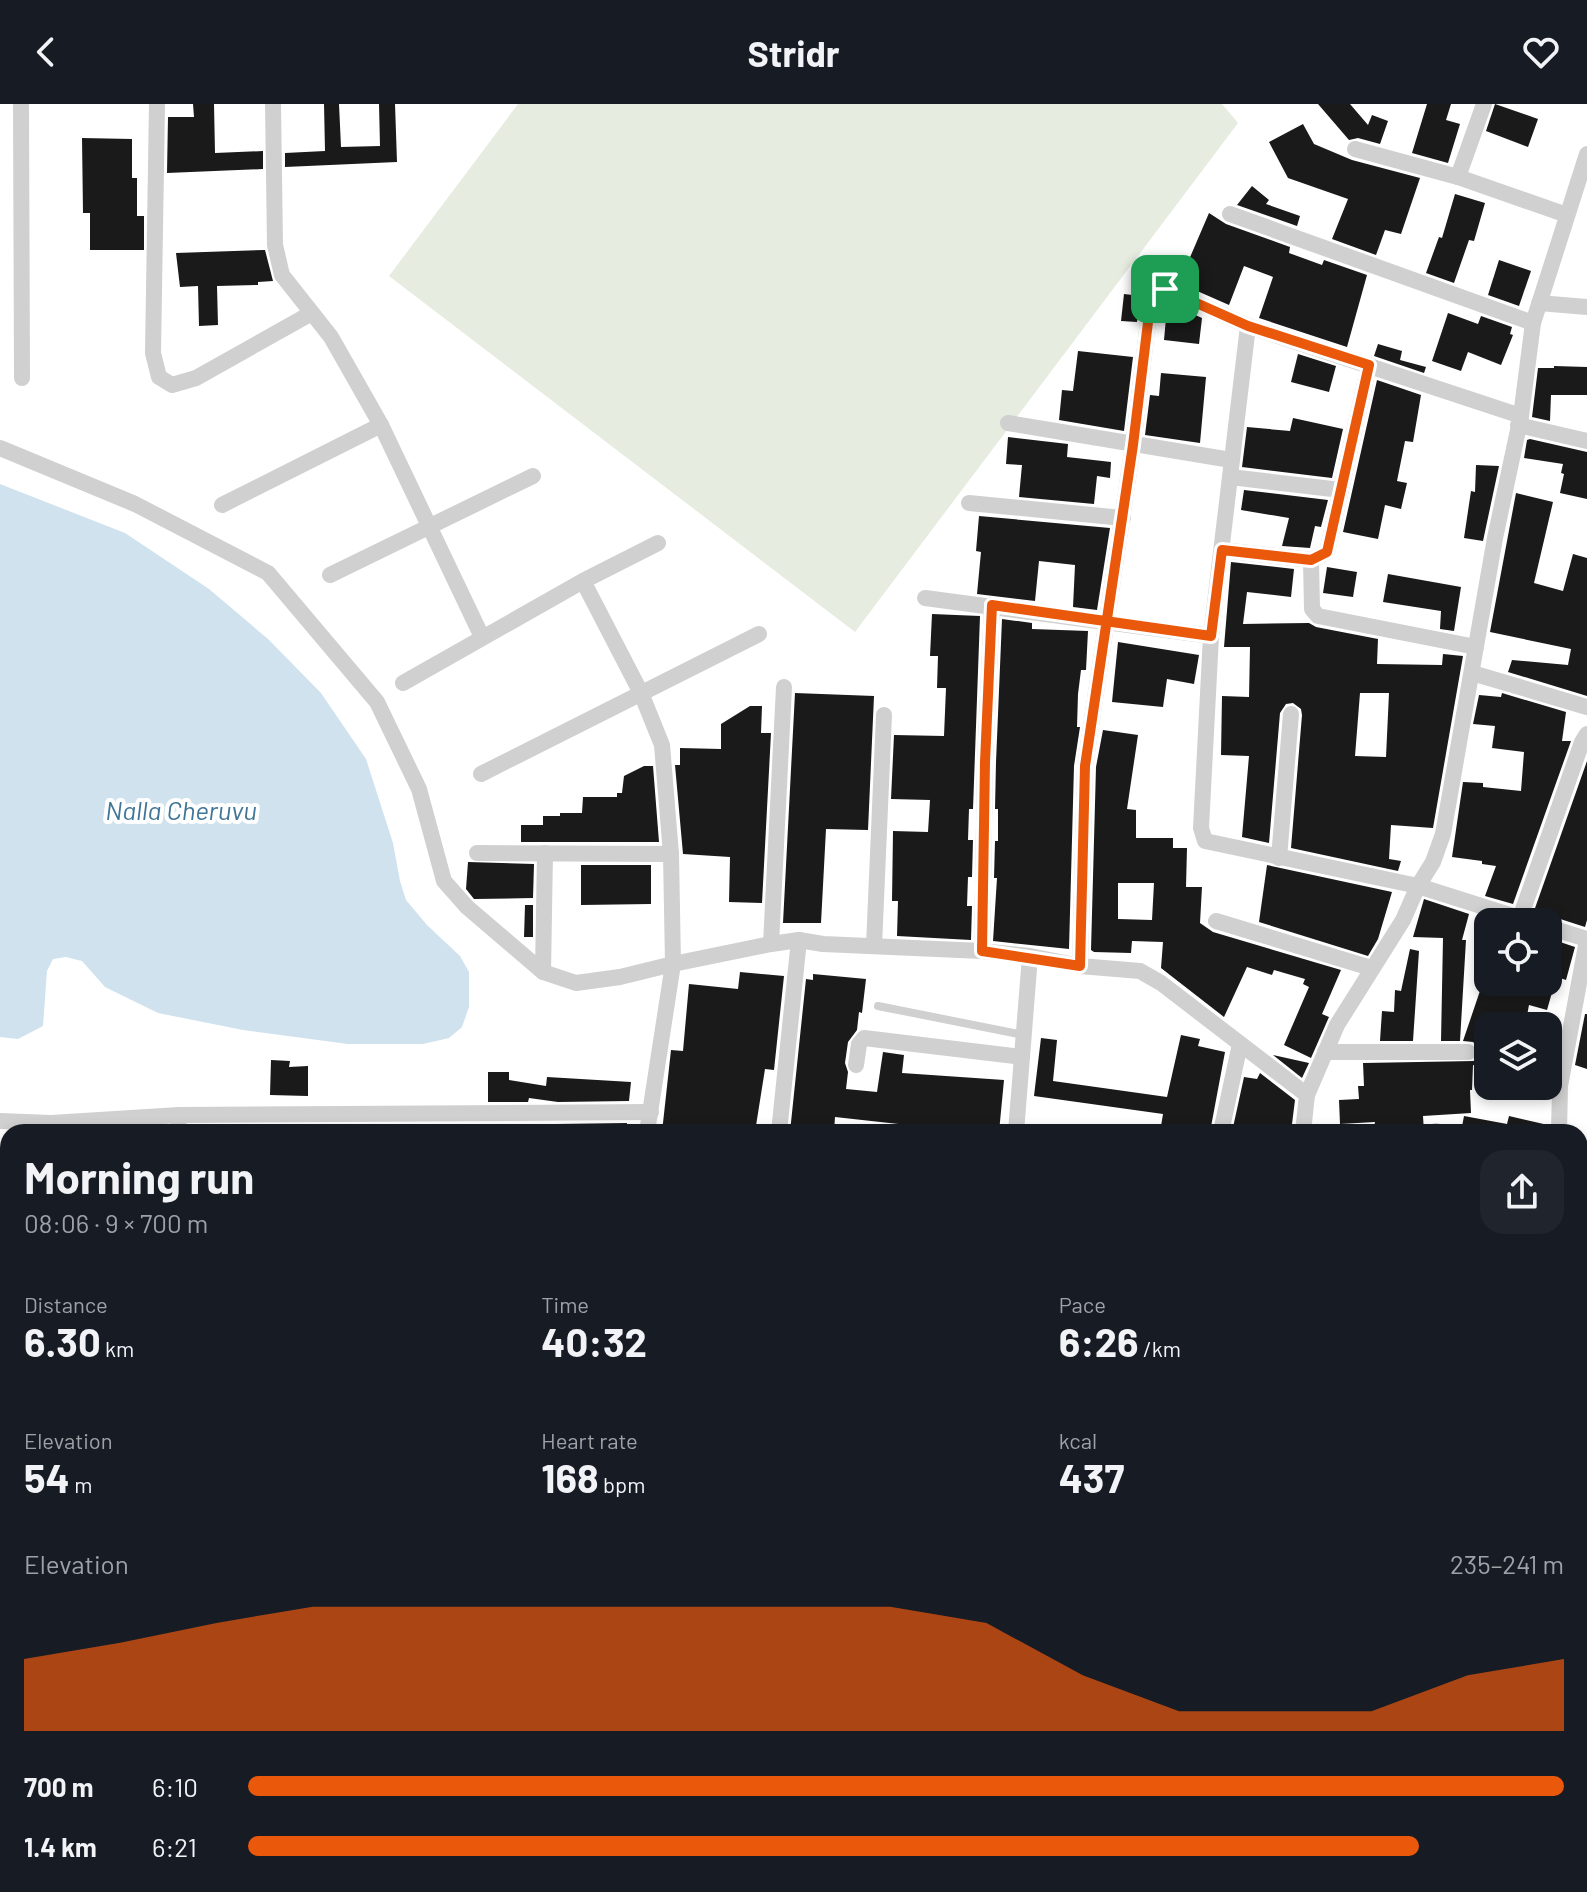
<!DOCTYPE html>
<html lang="en">
<head>
<meta charset="utf-8">
<style>
  body { margin:0; font-family:Barlow,sans-serif; background:#20242c; color:#f1f3f6; height:100vh; display:flex; flex-direction:column; font-size:30px; white-space:nowrap }
  * { box-sizing:border-box; margin:0 }
  p { font-size:26px; color:#9ea1a6 }
  .icon { flex:none; width:44px; height:44px; fill:none; stroke:currentColor; stroke-width:2; stroke-linecap:round; stroke-linejoin:round }
  .map { position:relative; flex:1; overflow:hidden }
  .drawer { position:absolute; left:0px; top:1020px; width:1588px; height:768px; display:flex; flex-direction:column; background:#171b24; border-radius:24px 24px 0 0; box-shadow:0 4px 12px #0003 }
  .drawer>* { flex:none }
  .tools { position:absolute; left:1474px; top:804px; display:grid; gap:16px }
  .tools a { display:grid; place-items:center; width:88px; height:88px; border-radius:16px; background:#171b24; box-shadow:0 4px 12px #0003; font-size:40px }
  .pin { position:absolute; display:grid; place-items:center; width:68px; height:68px; color:#fff; margin:-34px; border-radius:16px; box-shadow:0 4px 12px #0006 }
  .round { display:grid; place-items:center; flex:none; width:84px; height:84px; border-radius:24px; background:#20242c }
  .head { display:flex; align-items:center; justify-content:space-between; height:136px; padding:0 24px }
  h1 { font-size:44px; font-weight:700; line-height:60px }
  .figures { display:grid; grid-template-columns:repeat(3,1fr); gap:12px; height:136px; padding:8px 24px }
  .figures div { display:grid; align-content:center }
  .figures b { font-size:40px; font-weight:700 }
  .figures small { font-size:22px; font-weight:400 }
  .figures p { font-size:22px }
  .chart { height:224px; padding:16px 24px }
  .chart p { display:flex; justify-content:space-between }
  .chart svg { width:100%; height:144px; margin-top:8px; fill:#ea580c; opacity:.7 }
  ul { padding:0 24px; list-style:none; font-size:26px }
  li { display:grid; grid-template-columns:128px 96px 1fr; align-items:center; height:60px }
  li i { height:20px; border-radius:10px; background:#ea580c }
  header { display:flex; justify-content:space-between; align-items:center; height:104px; padding:0 24px; background:#171b24; font-size:36px; font-weight:700 }
  .map>svg:first-child { display:block }
  .green { fill:#e6ecdf }
  .water { fill:#cfe2ee }
  .building { fill:#1a1a1a; fill-rule:evenodd }
  .lines { fill:none; stroke-linecap:round; stroke-linejoin:round }
  .lane { stroke:#d0d0d0; stroke-width:8 }
  .street { stroke:#d0d0d0; stroke-width:16 }
  .route-casing { stroke:#fff; stroke-width:16 }
  .route { stroke:#ea580c; stroke-width:10 }
  .labels { text-anchor:middle; dominant-baseline:central; stroke-width:8; stroke-linejoin:round; paint-order:stroke }
  .water-label { font-size:26px; font-style:italic; fill:#3f7597; stroke:#fff }
</style>
</head>
<body>
<header><svg class="icon" aria-label="back" viewBox="0 0 24 24"><path d="M15 5l-7 7 7 7"/></svg>Stridr<svg class="icon" aria-label="heart" viewBox="0 0 24 24"><path d="M12 20l-8-8c-3-5 5-10 8-4 3-6 11-1 8 4z"/></svg></header>
<div class="map">
<svg width="1587" height="1788" viewBox="0 0 1587 1788">
  <rect width="100%" height="100%" fill="#fff"/>
  <g class="green">
    <path d="M518 0H1222L1238 19 855 528 389 172Z"/>
    <path d="M128 1780H203L202 1788H129Z"/>
  </g>
  <path class="water" d="M0 380 125 429 209 485 268 535 321 589 366 655 393 739 400 777 406 796 427 821 460 852 469 868V903L462 923 449 934 423 940H348L243 926 158 909 105 883 82 857 66 853 53 855 47 867 43 922 18 935 0 933Z"/>
  <g class="building">
    <path d="M193 0H214L215 49 263 47V65L167 69 168 13H194Z"/>
    <path d="M324 0H339L341 43 380 42 379 0H395L397 58 285 63V49L325 47Z"/>
    <path d="M1318 0H1350L1368 21 1372 11 1388 17 1380 40 1358 34 1349 36Z"/>
    <path d="M1427 0H1451L1446 16 1460 20 1448 59 1412 49Z"/>
    <path d="M1495 0 1538 15 1528 43 1486 27Z"/>
    <path d="M1303 20 1314 40 1352 56 1420 74 1401 130 1385 126 1376 151 1332 135 1348 95 1288 74 1269 38Z"/>
    <path d="M82 34 132 35V74H137V112H144V146H90V109H83Z"/>
    <path d="M1252 82 1269 96 1266 100 1300 112 1297 122 1237 101Z"/>
    <path d="M1455 90 1485 99 1474 137 1469 136 1454 179 1426 169 1439 133 1442 134Z"/>
    <path d="M1209 109 1226 120 1290 143 1289 149 1322 161 1324 156 1367 171 1347 243 1259 214 1273 173 1244 162 1229 201 1179 179Z"/>
    <path d="M265 146 273 177 258 178V181L217 182 218 221 199 222 198 182 180 183 176 149Z"/>
    <path d="M1499 156 1531 167 1519 202 1488 191Z"/>
    <path d="M1124 190 1141 192 1137 218 1121 217Z"/>
    <path d="M1171 200 1202 214 1199 240 1164 236 1167 203Z"/>
    <path d="M1448 209 1478 220 1481 212 1512 223 1510 230 1513 231 1501 261 1468 248 1461 267 1432 257Z"/>
    <path d="M1378 240 1402 247 1400 256 1426 263 1424 269 1374 252Z"/>
    <path d="M1078 247 1133 253 1124 327 1059 316 1062 286 1073 287Z"/>
    <path d="M1298 250 1336 262 1329 288 1291 278Z"/>
    <path d="M1554 262 1587 263V291H1551L1550 317 1532 313 1538 264H1554Z"/>
    <path d="M1161 269 1206 273 1200 339 1145 331 1150 291 1159 292Z"/>
    <path d="M1377 276 1421 291 1413 338 1405 337 1397 377 1407 379 1401 405 1385 401 1378 435 1343 428Z"/>
    <path d="M1293 314 1343 325 1332 374 1242 363 1247 323 1290 327Z"/>
    <path d="M1008 333 1068 340 1067 353 1111 358 1110 374 1097 372 1094 400 1019 393 1022 361 1006 360Z"/>
    <path d="M1530 335 1587 348V395L1560 389 1564 370 1561 369 1563 360 1524 354 1527 336Z"/>
    <path d="M1476 361 1499 362 1483 437 1464 434 1471 387 1475 388Z"/>
    <path d="M1244 386 1328 396 1321 423 1315 422 1310 444 1282 442 1289 414 1241 406Z"/>
    <path d="M1516 389 1553 398 1534 479 1563 487 1573 450 1587 454V592L1508 568 1512 556 1568 561 1571 545 1490 528Z"/>
    <path d="M979 412 1110 424 1097 506 1073 503 1075 461 1039 457 1035 497 977 490 981 448 976 447Z"/>
    <path d="M1231 458 1294 465 1291 493 1247 488 1243 520 1309 519 1316 523 1378 535 1377 560 1442 561 1443 550 1463 552 1433 724 1391 721 1389 755 1401 757 1398 767 1291 744 1302 611 1301 605 1293 599 1286 600 1280 609 1269 739 1242 733 1249 652 1221 651 1222 592 1249 593 1250 543H1224ZM1360 589H1389L1386 653 1355 652Z"/>
    <path d="M1327 463 1357 468 1353 493 1323 489Z"/>
    <path d="M1388 470 1461 483 1454 527 1440 525 1441 507 1383 498Z"/>
    <path d="M932 510 980 512 973 705H969L968 736H973L972 773H968L967 802H972L971 836 897 832 898 797H892L893 727 928 728 930 696 891 695 894 631 944 632 946 584H937L938 552H930Z"/>
    <path d="M1002 515 1032 519V525L1088 527 1086 566H1081L1078 590 1077 623H1080L1074 662 1069 845 993 837 997 774H994L995 737H998V705H995L996 658Z"/>
    <path d="M1118 538 1199 551 1194 580 1167 575 1163 603 1112 598Z"/>
    <path d="M795 589 874 592 868 726 826 725 821 819H783Z"/>
    <path d="M1502 589 1566 608 1562 637H1571L1513 800 1485 792 1496 762 1482 760V757L1452 753 1463 678 1483 679V683L1521 687 1524 648 1492 644 1495 622 1473 620 1479 591 1501 593Z"/>
    <path d="M750 602H762L761 629H771L762 799 729 798 730 753 683 750 675 661H680V644L721 645V620Z"/>
    <path d="M1103 626 1138 631 1127 705 1136 706V734H1173V744H1187L1186 783H1202L1200 819 1213 828 1341 866 1322 910 1329 913 1311 954 1284 941 1309 883 1303 880 1305 875 1274 866 1272 871 1247 863 1224 913 1161 864 1163 838 1132 837 1131 849 1094 848 1091 846 1096 663ZM1118 779H1154L1152 816 1118 815Z"/>
    <path d="M1587 657V816L1585 823 1551 812 1542 814 1534 807Z"/>
    <path d="M644 662H653L659 738H521V721H543V712H560V709H582L583 693H617V689H622L624 672Z"/>
    <path d="M468 758 534 760 533 794 474 795 466 785Z"/>
    <path d="M581 761H651V800L581 801Z"/>
    <path d="M1267 761 1392 788 1378 835 1368 852 1259 818Z"/>
    <path d="M1424 795 1469 810 1462 836H1466L1460 937H1441L1443 834 1413 833Z"/>
    <path d="M525 801H533V833H524Z"/>
    <path d="M1548 834 1575 843 1566 876 1548 870Z"/>
    <path d="M1410 845 1419 847 1413 937H1380L1382 907 1394 908 1395 886 1401 887Z"/>
    <path d="M740 868 784 872 774 966 765 965 755 1028H662L671 946 683 947 689 880 738 885Z"/>
    <path d="M813 870 866 875 862 909 859 908 857 926 848 938 845 959 848 968 846 985 877 988 883 948 904 951 902 969 1004 976 999 1028H971L835 1013 834 1028H790L806 875 813 876Z"/>
    <path d="M1483 878H1555L1547 906 1529 901 1525 922H1488V964L1473 961 1472 986H1470L1471 1009 1423 1012 1424 1028H1373L1375 1018 1340 1020 1339 996 1359 995 1358 982H1364L1363 959 1474 957 1479 949 1478 943 1473 938 1463 937Z"/>
    <path d="M1585 910H1587V965L1575 961Z"/>
    <path d="M1181 931 1200 935 1198 942 1225 948 1210 1028H1160L1163 1010 1034 992 1041 934 1057 936 1053 977 1167 993Z"/>
    <path d="M1273 951 1309 959 1302 974Z"/>
    <path d="M271 956 290 957 289 963 308 962V992L270 991Z"/>
    <path d="M488 968H509V976L546 982 547 973 631 978 629 997 558 998 529 994 528 998H488Z"/>
    <path d="M1260 969 1295 996 1291 1028H1232L1244 973 1257 975Z"/>
    <path d="M1464 1012 1507 1020 1509 1012 1548 1021V1028H1461Z"/>
    <path d="M627 1019 626 1028H555L556 1020Z"/>
  </g>
  <g class="lines">
    <path class="lane" d="M878 902 1024 931"/>
    <g class="street">
      <path d="M21 0 22 274"/>
      <path d="M157 0 153 249 159 273 172 281 196 274 310 210"/>
      <path d="M273 0 275 141 282 171 331 233 381 321 482 533"/>
      <path d="M1484 0 1458 73 1567 111"/>
      <path d="M1355 45 1458 73"/>
      <path d="M1230 110 1533 219"/>
      <path d="M1539 199 1587 203"/>
      <path d="M1248 222 1521 312"/>
      <path d="M1008 319 1231 356"/>
      <path d="M1518 321 1587 337"/>
      <path d="M0 344 135 400 268 469 377 598 419 685 444 777 467 803 543 868 576 879 620 873 673 860 771 840 799 836 823 840 982 847 1030 852"/>
      <path d="M1230 373 1341 386"/>
      <path d="M969 399 1123 414"/>
      <path d="M222 401 381 321"/>
      <path d="M1222 446 1311 456 1327 448 1369 261"/>
      <path d="M1311 456 1312 505 1318 512 1476 543"/>
      <path d="M330 471 533 372"/>
      <path d="M583 477 641 589 662 641 671 750"/>
      <path d="M925 494 1211 532"/>
      <path d="M1472 569 1587 603"/>
      <path d="M403 579 583 477 658 439"/>
      <path d="M481 670 759 530"/>
      <path d="M477 749 671 750 673 860 647 1028"/>
      <path d="M1279 754 1291 610"/>
      <path d="M1520 814 1582 638 1587 630"/>
      <path d="M1216 817 1371 864"/>
      <path d="M1548 823 1587 835"/>
      <path d="M771 840 784 583"/>
      <path d="M874 842 884 611"/>
      <path d="M982 847 985 658 992 501"/>
      <path d="M1080 862 1085 662 1133 341 1150 202 1153 191 1165 185 1248 222 1211 532 1201 724 1205 737 1418 782 1532 818"/>
      <path d="M543 868 545 749"/>
      <path d="M1325 948H1468"/>
      <path d="M856 961 859 940 864 934 1022 953"/>
      <path d="M0 1017 51 1019"/>
      <path d="M51 1028V1019L179 1011 651 1008"/>
      <path d="M178 1028 179 1011"/>
      <path d="M779 1028 799 836"/>
      <path d="M1016 1028 1030 852 1080 862 1140 867 1161 879 1307 991"/>
      <path d="M1221 1028 1240 940"/>
      <path d="M1303 1028 1307 991 1337 921 1403 816 1418 782 1433 758 1443 730 1495 434 1521 312 1533 219 1587 50"/>
      <path d="M1436 1028V1027"/>
      <path d="M1559 1028 1560 982 1587 836"/>
      <path d="M0 1146H8"/>
      <path d="M1580 1182 1587 1184"/>
      <path d="M0 1273H8"/>
      <path d="M1580 1378 1587 1377"/>
      <path d="M0 1387H8"/>
      <path d="M1580 1492 1587 1494"/>
      <path d="M0 1519 8 1491"/>
      <path d="M0 1678 8 1680"/>
      <path d="M1580 1679 1587 1681"/>
      <path d="M783 1780 814 1788"/>
      <path d="M76 1788 78 1780"/>
      <path d="M245 1788 247 1780"/>
      <path d="M405 1788 408 1780"/>
      <path d="M497 1788 499 1780"/>
      <path d="M742 1788 745 1780"/>
      <path d="M856 1788 858 1780"/>
      <path d="M974 1788 976 1780"/>
      <path d="M1092 1788 1094 1780"/>
      <path d="M1301 1788 1303 1780"/>
      <path d="M1384 1788 1387 1780"/>
    </g>
  </g>
  <g class="lines">
    <defs>
      <path id="route" d="M1165 185 1153 191 1150 202 1133 341 1085 662 1080 862 982 847 985 658 992 501 1211 532 1222 446 1311 456 1327 448 1369 261 1248 222 1165 185"/>
    </defs>
    <use href="#route" class="route-casing"/>
    <use href="#route" class="route"/>
  </g>
  <g class="labels">
    <g class="water-label">
      <text x="181" y="705">Nalla Cheruvu</text>
    </g>
  </g>
</svg>
<div class="tools">
<a><svg class="icon" aria-label="locate" viewBox="0 0 24 24"><circle cx="12" cy="12" r="6"/><path d="M12 2v4M12 18v4M2 12h4M18 12h4"/></svg></a>
<a><svg class="icon" aria-label="layers" viewBox="0 0 24 24"><path d="M12 4l9 5-9 5-9-5zM3 14l9 5 9-5"/></svg></a>
</div>
<div class="pin" style="left:1165px;top:185px;background:#1e9e55"><svg class="icon" aria-label="arrive" viewBox="0 0 24 24"><path d="M6 21V4h12l-3 4 3 4H6"/></svg></div>
<section class="drawer">
<div class="head"><div><h1>Morning run</h1><p>08:06 · 9 × 700 m</p></div><a class="round"><svg class="icon" aria-label="share" viewBox="0 0 24 24"><path d="M12 15V3M7 8l5-5 5 5M5 13v7h14v-7"/></svg></a></div>
<div class="figures">
<div><p>Distance</p><b>6.30<small> km</small></b></div>
<div><p>Time</p><b>40:32</b></div>
<div><p>Pace</p><b>6:26<small> /km</small></b></div>
</div>
<div class="figures">
<div><p>Elevation</p><b>54<small> m</small></b></div>
<div><p>Heart rate</p><b>168<small> bpm</small></b></div>
<div><p>kcal</p><b>437</b></div>
</div>
<div class="chart"><p><span>Elevation</span>235–241 m</p>
<svg viewBox="0 0 160 44" preserveAspectRatio="none"><path d="M0 44V22L10 17L20 11L30 6L40 6L50 6L60 6L70 6L80 6L90 6L100 11L110 27L120 38L130 38L140 38L150 27L160 22V44z"/></svg>
</div>
<ul>
<li><b>700 m</b>6:10<i style="width:100%"></i></li>
<li><b>1.4 km</b>6:21<i style="width:89%"></i></li>
</ul>
</section>
</div>
</body>
</html>
